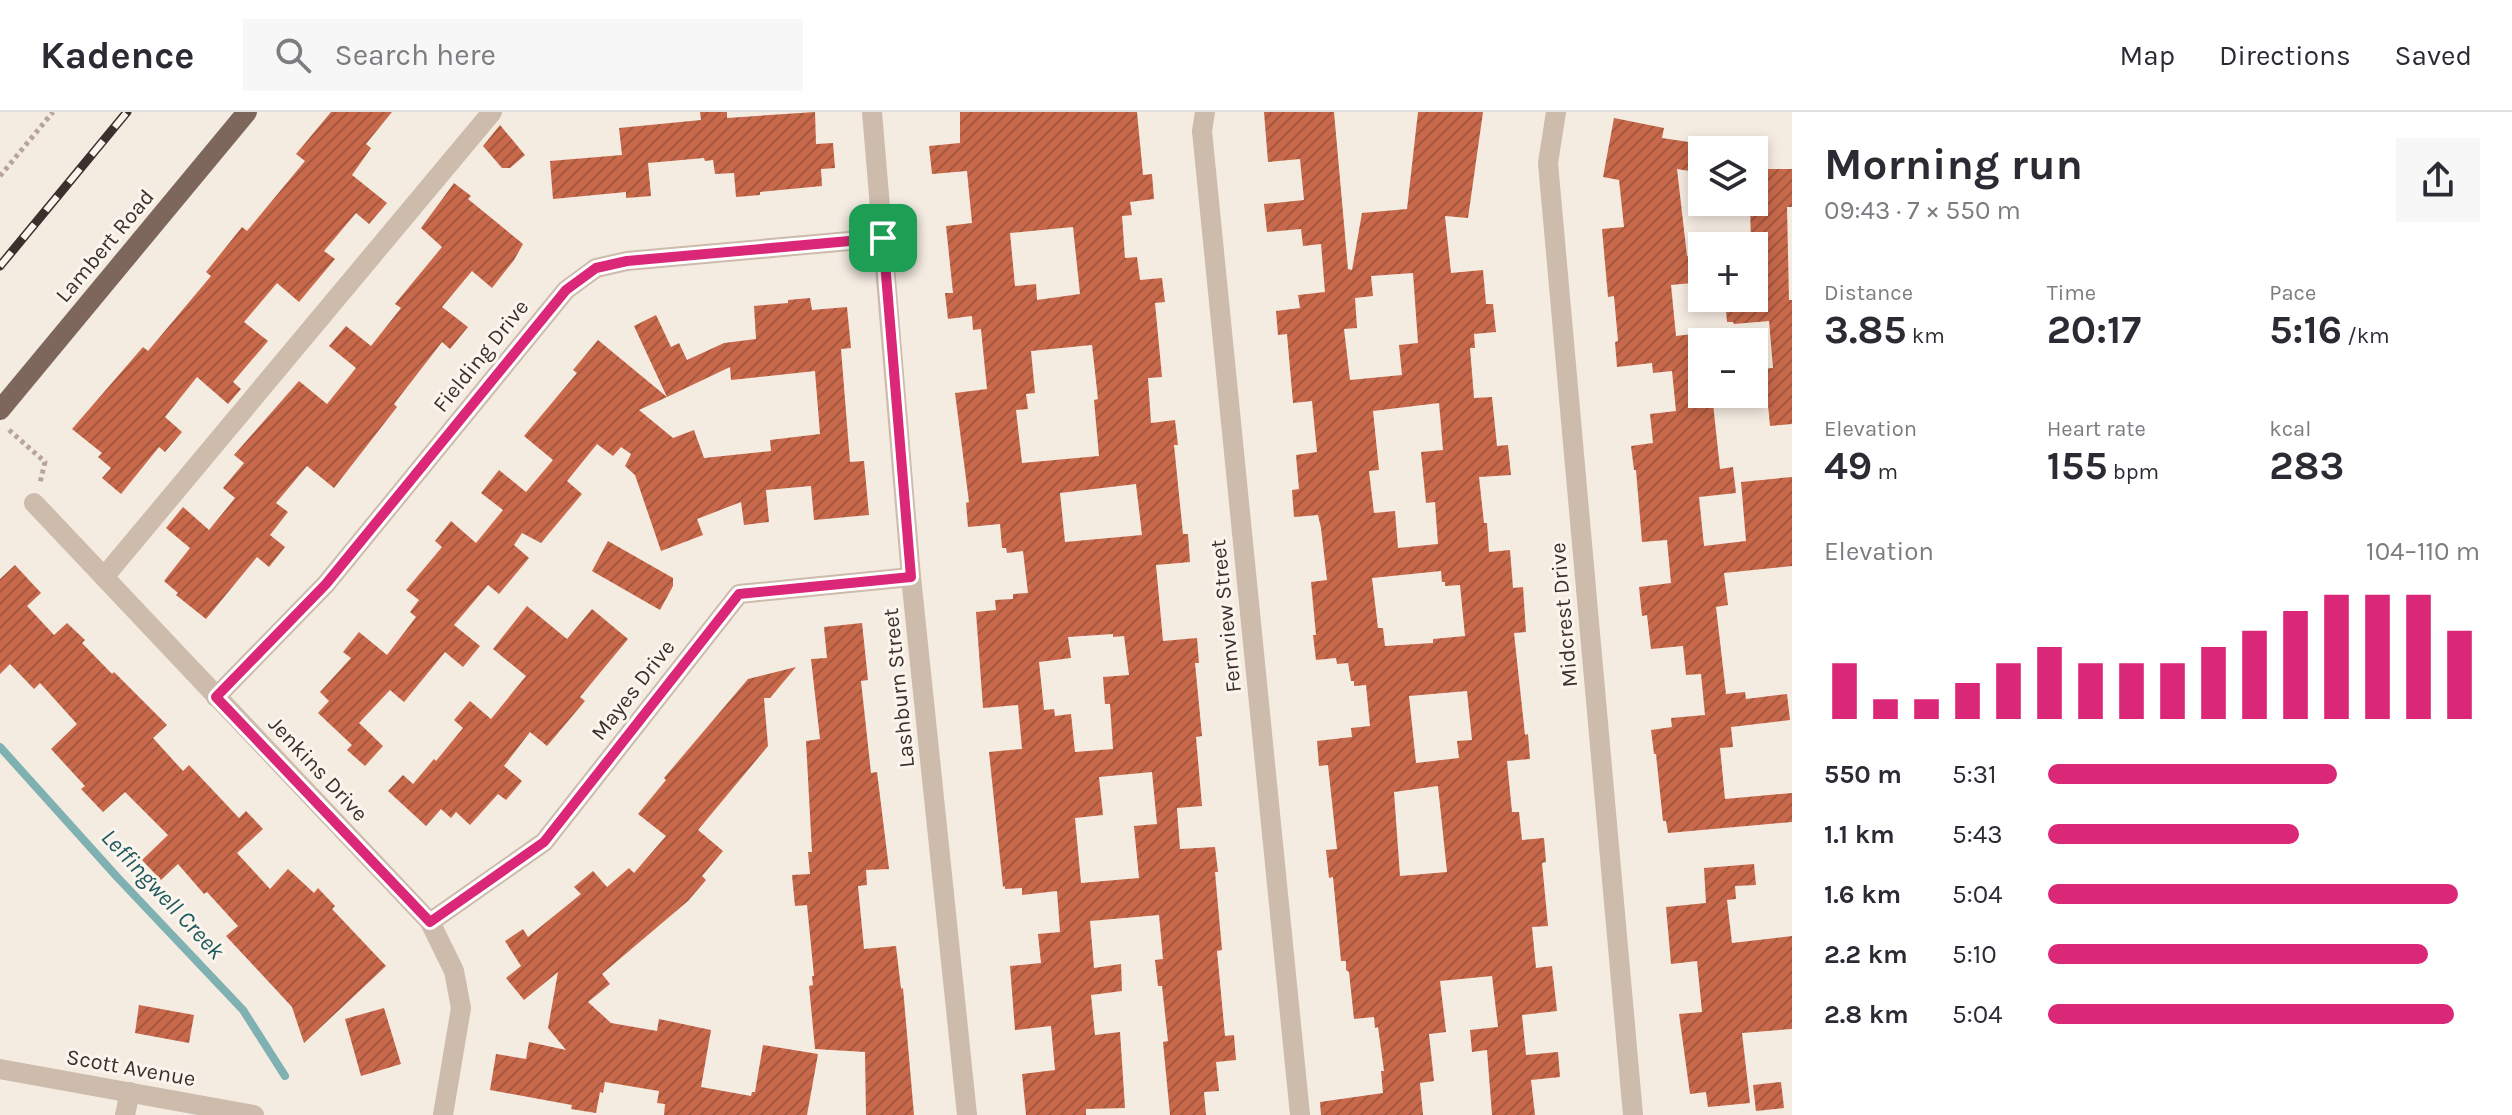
<!DOCTYPE html>
<html lang="en">
<head>
<meta charset="utf-8">
<style>
  body { margin:0; font-family:Karla,sans-serif; background:#f7f7f7; color:#2b2b33; height:100vh; display:flex; flex-direction:column; font-size:30px; white-space:nowrap }
  * { box-sizing:border-box; margin:0 }
  p { font-size:26px; color:#7c7c81 }
  .icon { flex:none; width:44px; height:44px; fill:none; stroke:currentColor; stroke-width:2; stroke-linecap:round; stroke-linejoin:round }
  .map { position:relative; flex:1; overflow:hidden }
  .sheet { display:flex; flex-direction:column; background:#fff; width:720px }
  .sheet>* { flex:none }
  .tools { position:absolute; left:1688px; top:24px; display:grid; gap:16px }
  .tools a { display:grid; place-items:center; width:80px; height:80px; border-radius:0px; background:#fff; box-shadow:0 4px 12px #0003; font-size:40px }
  .pin { position:absolute; display:grid; place-items:center; width:68px; height:68px; color:#fff; margin:-34px; border-radius:16px; box-shadow:0 4px 12px #0006 }
  .round { display:grid; place-items:center; flex:none; width:84px; height:84px; border-radius:0px; background:#f7f7f7 }
  .headline { display:flex; align-items:center; justify-content:space-between; height:136px; padding:0 32px }
  h1 { font-size:44px; font-weight:700; line-height:60px }
  .metrics { display:grid; grid-template-columns:repeat(3,1fr); gap:12px; height:136px; padding:8px 32px }
  .metrics div { display:grid; align-content:center }
  .metrics b { font-size:40px; font-weight:700 }
  .metrics small { font-size:22px; font-weight:400 }
  .metrics p { font-size:22px }
  .chart { height:224px; padding:16px 32px }
  .chart p { display:flex; justify-content:space-between }
  .chart svg { width:100%; height:144px; margin-top:8px; stroke:#db2777; stroke-width:6 }
  ul { padding:0 32px; list-style:none; font-size:26px }
  li { display:grid; grid-template-columns:128px 96px 1fr; align-items:center; height:60px }
  li i { height:20px; border-radius:10px; background:#db2777 }
  header { display:flex; align-items:center; gap:48px; box-sizing:border-box; height:112px; padding:0 40px; background:#fff; border-bottom:2px solid #e1e1e2 }
  header strong { font-size:38px }
  nav { display:flex; gap:44px; margin-inline-start:auto; font-size:28px }
  .search { width:560px; height:72px; background:#f7f7f7; display:flex; align-items:center; gap:20px; box-sizing:border-box; padding:0 28px; border-radius:0px; color:#7c7c81; font-size:30px }
  main { display:flex; flex:1; min-height:0 }
  .map>svg:first-child { display:block }
  .lines { fill:none; stroke-linecap:round; stroke-linejoin:round }
  .stream { stroke:#7fb0b2; stroke-width:8 }
  .building { fill:url(#building-hatch); fill-rule:evenodd }
  .path { stroke:#b9a596; stroke-width:5; stroke-dasharray:4 4; stroke-linecap:butt }
  .minor { stroke:#cdbbac; stroke-width:20 }
  .major { stroke:#7d675c; stroke-width:20 }
  .rail-casing { stroke:#3b302b; stroke-width:9 }
  .rail { stroke:#fbf5ee; stroke-width:6; stroke-dasharray:18; stroke-linecap:butt }
  .route-casing { stroke:#fff; stroke-width:16 }
  .route { stroke:#db2777; stroke-width:10 }
  .labels { text-anchor:middle; dominant-baseline:central; stroke-width:6; stroke-linejoin:round; paint-order:stroke }
  .street-label { font-size:22px; fill:#3b302b; stroke:#fbf5ee }
  .water-label { font-size:24px; font-style:italic; fill:#1f5a5e; stroke:#fbf5ee }
</style>
</head>
<body>
<header>
<strong>Kadence</strong>
<div class="search"><svg class="icon" aria-label="search" viewBox="0 0 24 24"><circle cx="10" cy="10" r="6"/><path d="M15 15l6 6"/></svg>Search here</div>
<nav><a>Map</a><a>Directions</a><a>Saved</a></nav>
</header>
<main>
<div class="map">
<svg width="1792" height="1003" viewBox="0 0 1792 1003">
  <defs>
    <pattern id="building-hatch" width="6" height="6" patternUnits="userSpaceOnUse" patternTransform="scale(2)"><rect width="6" height="6" fill="#c8694b"/><path d="M-1 1l2-2M0 6l6-6M5 7l2-2" fill="none" stroke="#a4573f"/></pattern>
  </defs>
  <rect width="100%" height="100%" fill="#f4ebe1"/>
  <g class="lines">
    <path class="stream" d="M0 635 118 766 243 898 285 964"/>
  </g>
  <g class="building">
    <path d="M331 0H392L366 32 371 36 352 63 387 91 369 112 356 101 324 139 335 147 299 190 277 171 244 210 268 229 233 270 241 277 228 292 197 265 165 305 182 320 165 340 159 335 121 382 102 366 111 356 98 345 102 341 72 317 143 235 148 239 211 164 206 160 242 115 247 119 305 49 296 42Z"/>
    <path d="M700 0H727V6L815 0 816 32 833 31 835 56 821 57 822 74 760 80V83L736 85 734 61 715 62 713 48 705 49 704 46 648 51 651 84 626 86V80L553 87 550 49 622 43 619 16 701 8Z"/>
    <path d="M960 0H1137L1143 63 1152 62 1154 87 1130 90 1132 103 1122 104 1125 146 1137 145 1140 168 1162 166 1165 190 1155 191 1162 265 1148 266 1151 311 1175 308 1178 333H1174L1183 422H1188L1190 450 1156 453 1163 529 1197 526 1199 551H1195L1202 624 1196 625 1202 694 1177 696 1180 737 1215 735 1218 760H1215L1222 838 1217 839 1225 924 1234 923 1236 948 1216 950 1219 979 1204 980 1206 1003H1170L1163 930 1168 929 1162 874H1158L1155 848 1163 847 1159 803 1090 809 1094 856 1121 852 1122 879 1091 883 1095 923 1120 920 1125 996 1086 997V1003H1026L1022 962 1055 958 1051 914 1015 918 1010 854 1041 851 1038 822 1060 820 1057 779 1022 783V776L1005 777V774L1003 775 989 640 1022 637 1018 593 983 596 976 500 996 498 995 488 1013 487V482L1028 481 1023 439 1007 441 1006 436H1002L1000 412 968 415 966 391 969 390 955 281 987 277 981 217 973 218 972 204 948 207 945 181H953L946 114 972 111 967 59 932 62 929 34 960 31ZM1073 115 1080 182 1037 188 1036 172 1015 174 1010 121ZM1092 233 1098 287 1094 288 1099 344 1022 351 1016 298 1028 297 1026 282 1035 281 1031 239ZM1136 372 1142 423 1065 430 1060 381ZM1113 522V525L1124 524 1129 563 1103 565 1105 592H1110L1113 637 1075 640 1071 602 1055 604 1054 597 1044 598 1039 550 1071 546 1068 525ZM1152 660 1157 712 1134 714 1139 766 1081 771 1075 706 1103 703 1099 665Z"/>
    <path d="M1264 0H1334L1348 157 1352 158 1362 101 1407 97 1418 0H1483L1468 106 1445 104 1451 161 1483 158 1486 192H1493L1496 220 1474 222 1475 236H1470L1474 286 1492 285 1497 334 1508 333 1511 363 1479 365 1484 411H1487L1489 440 1510 438 1513 476 1523 475 1526 520 1514 521 1525 623 1528 622 1530 647 1507 649 1512 700H1519L1522 728 1544 726 1546 750 1542 751 1548 814 1532 815 1536 856 1552 854 1557 899 1522 903 1526 943 1558 940 1560 965 1531 968 1535 1003H1492L1487 938 1472 940 1470 918 1498 915 1492 864 1440 869 1446 920 1429 922 1434 969 1420 971 1423 1003H1321L1320 990 1383 981 1381 959H1384L1378 915 1375 916 1374 905 1354 907 1349 860 1346 858V849H1341L1333 765 1329 766 1326 738 1337 737 1328 653 1319 654 1317 629 1352 625 1351 616 1370 614 1366 573 1354 574V569H1351L1348 551 1337 552 1336 546 1316 548 1313 523H1316L1311 470 1327 468 1321 416 1318 403 1294 405 1292 378 1299 377 1296 343 1317 340 1312 289 1293 291 1287 222 1278 223 1276 199 1300 196 1298 183 1325 180 1321 132 1303 134 1301 117 1267 120 1264 92 1304 88 1300 47 1268 50ZM1413 161 1418 231 1399 233 1402 263 1350 268 1344 217 1357 216 1355 186 1373 184 1371 164ZM1439 291 1443 338 1421 340 1426 391 1435 390 1438 432 1398 436 1395 399 1374 401 1369 359 1379 358 1373 299ZM1441 459 1442 470H1445V474L1460 473 1465 524 1433 527V531L1385 534 1383 516H1378L1372 466ZM1467 579 1472 628 1457 629 1459 646 1416 651 1409 584ZM1438 674 1447 760 1400 764 1394 680Z"/>
    <path d="M1614 6 1664 16 1662 26 1702 32V61L1677 57 1687 144 1702 142V170L1671 173 1676 224 1693 222 1696 254 1702 253V282H1712L1720 357 1733 355 1736 381 1699 385 1704 434 1746 429 1741 370 1792 365V454L1724 461 1728 493 1716 495 1726 582 1745 580 1746 587 1787 582 1790 608 1731 615 1733 635 1720 636 1725 687 1792 681V710L1668 721 1666 709H1663L1656 642H1654L1651 618 1672 615 1671 606 1705 603 1701 562 1686 563 1683 534 1651 537 1647 503 1642 504 1639 475 1671 471 1667 428 1642 430 1636 358H1634L1631 334 1653 331 1650 302 1676 299 1672 259 1653 261 1652 251 1617 255 1615 230 1618 229 1614 184 1608 185 1602 117 1624 115 1619 68 1603 65Z"/>
    <path d="M500 13 525 43 510 56H502L483 34Z"/>
    <path d="M1754 57H1792V95H1787L1789 188H1792V312L1770 314 1768 293 1754 294V257L1773 256 1769 209 1734 212 1733 210H1727L1725 186H1754V134H1751L1750 90H1754Z"/>
    <path d="M454 71 471 84 468 87 523 132 514 148 492 176 472 159 442 195 468 215 450 237 442 230 394 292 397 295 334 376 307 354 276 391 288 400 270 423 285 435 269 455 257 445 206 507 176 483 178 481 164 469 190 436 166 416 183 395 209 418 235 386 223 376 244 351 234 343 299 269 327 292 356 256 329 234 346 214 371 234 401 196 395 192 442 135 421 116Z"/>
    <path d="M810 186 812 198 847 195 851 236 841 237 850 350 864 349 869 403 814 408 811 374 766 378 769 410 744 413 741 390 697 407 703 423 661 439 635 363 625 354 631 342 621 335 613 344 597 332 567 369 582 382 541 431 522 421 514 433 529 446 499 482 488 473 454 513 480 534 463 555 445 540 404 590 390 578 359 611 383 634 365 654 347 638 352 633 318 601 329 589 320 580 351 546 343 540 359 520 387 543 416 505 410 500 419 488 406 478 442 435 435 429 451 409 476 431 503 398 481 381 499 358 526 380 553 348 524 324 577 261 573 258 598 228 667 285 639 298 673 326 694 318 704 346 771 339 770 328 820 322 815 259 731 268 730 255 667 285 634 214 656 203 671 235 679 231 687 248 724 231 756 227 754 194 788 191V188Z"/>
    <path d="M608 429 673 466V474L660 498 592 459Z"/>
    <path d="M15 453 41 481 27 494 54 523 67 511 85 528 82 531 112 562 114 560 167 613 153 626 183 659 189 653 239 706 246 699 263 717 237 741 270 777 288 757 314 781 318 776 335 794 332 797 386 854 304 931 292 895 226 824 238 814 207 780 204 782 178 752 161 768 142 748 168 723 125 680 103 700 81 677 85 674 51 637 77 612 40 571 34 577 10 552 0 562V467Z"/>
    <path d="M527 494 567 527 592 497 628 527 580 585 585 589 547 634 530 620 504 654 522 669 506 688 498 682 470 713 456 700 451 706 441 697 426 714 388 679 403 663 413 672 434 647 436 649 463 616 454 608 470 589 491 607 526 564 493 537Z"/>
    <path d="M862 511 868 568 861 569 871 661 877 660 889 757 866 758 867 773 858 774 864 837 896 834 901 877 903 876 914 1003H866L865 940 815 937 809 874 813 873 812 864H814L807 793 795 794 792 763 810 762 808 740H812L806 629 820 627 811 547 827 546 824 515Z"/>
    <path d="M796 555 770 586H764L768 634 698 718 723 739 702 764 706 768 688 789 602 862 610 872 588 890 611 911 657 919 659 907 711 918 701 975 751 984 752 980H755L763 933 818 942 807 1003H664L665 992 657 991 659 979 605 970 603 981 600 980 596 1001 571 997 572 993 490 978 496 942 526 947 529 930 566 938 548 916 558 860 524 888 506 866 521 854 505 829 523 817 528 825 581 782 574 775 593 759 607 775 629 756 634 761 666 724 638 702 666 668 664 666 748 567Z"/>
    <path d="M1754 752 1756 773 1735 774 1736 787 1727 788 1732 831 1792 824V917L1742 921 1750 991 1708 995 1706 980 1690 982 1679 902 1702 900 1697 849 1671 852 1666 795 1706 791 1704 756Z"/>
    <path d="M139 893 194 903 189 931 135 921Z"/>
    <path d="M384 896 401 952 361 964 345 907Z"/>
    <path d="M1781 970 1784 996 1756 999 1753 973Z"/>
  </g>
  <g class="lines">
    <g class="path">
      <path d="M0 64 53 0"/>
      <path d="M9 318 45 350 40 371"/>
    </g>
    <g class="minor">
      <path d="M872 0 911 465 967 1003"/>
      <path d="M1205 0 1202 19 1300 1003"/>
      <path d="M1556 0 1548 51 1633 1003"/>
      <path d="M34 391 430 810 454 859 461 896 443 1003"/>
      <path d="M104 465 492 0"/>
      <path d="M216 585 326 472 566 178 596 156 627 149 883 126"/>
      <path d="M430 810 544 730 739 482 911 465"/>
      <path d="M0 957 254 1003"/>
      <path d="M125 1003 130 980"/>
    </g>
    <path class="major" d="M0 298 247 0"/>
    <defs>
      <path id="rail" d="M0 154 127 0"/>
    </defs>
    <use href="#rail" class="rail-casing"/>
    <use href="#rail" class="rail"/>
  </g>
  <g class="lines">
    <defs>
      <path id="route" d="M883 126 911 465 739 482 544 730 430 810 216 585 326 472 566 178 596 156 627 149Z"/>
    </defs>
    <use href="#route" class="route-casing"/>
    <use href="#route" class="route"/>
  </g>
  <g class="labels">
    <g class="street-label">
      <text transform="translate(105 134) rotate(-50)">Lambert Road</text>
      <text transform="translate(481 244) rotate(-51)">Fielding Drive</text>
      <text transform="translate(1564 503) rotate(-95)">Midcrest Drive</text>
      <text transform="translate(1226 504) rotate(-96)">Fernview Street</text>
      <text transform="translate(899 576) rotate(-96)">Lashburn Street</text>
      <text transform="translate(633 578) rotate(-52)">Mayes Drive</text>
      <text transform="translate(318 657) rotate(47)">Jenkins Drive</text>
      <text transform="translate(131 956) rotate(10)">Scott Avenue</text>
    </g>
    <g class="water-label">
      <text transform="translate(163 782) rotate(47)">Leffingwell Creek</text>
    </g>
  </g>
</svg>
<div class="tools">
<a><svg class="icon" aria-label="layers" viewBox="0 0 24 24"><path d="M12 4l9 5-9 5-9-5zM3 14l9 5 9-5"/></svg></a>
<a>+</a>
<a>−</a>
</div>
<div class="pin" style="left:883px;top:126px;background:#1e9e55"><svg class="icon" aria-label="arrive" viewBox="0 0 24 24"><path d="M6 21V4h12l-3 4 3 4H6"/></svg></div>
</div>
<section class="sheet">
<div class="headline"><div><h1>Morning run</h1><p>09:43 · 7 × 550 m</p></div><a class="round"><svg class="icon" aria-label="share" viewBox="0 0 24 24"><path d="M12 15V3M7 8l5-5 5 5M5 13v7h14v-7"/></svg></a></div>
<div class="metrics">
<div><p>Distance</p><b>3.85<small> km</small></b></div>
<div><p>Time</p><b>20:17</b></div>
<div><p>Pace</p><b>5:16<small> /km</small></b></div>
</div>
<div class="metrics">
<div><p>Elevation</p><b>49<small> m</small></b></div>
<div><p>Heart rate</p><b>155<small> bpm</small></b></div>
<div><p>kcal</p><b>283</b></div>
</div>
<div class="chart"><p><span>Elevation</span>104–110 m</p>
<svg viewBox="0 0 160 44" preserveAspectRatio="none"><path d="M5 44V27M15 44V38M25 44V38M35 44V33M45 44V27M55 44V22M65 44V27M75 44V27M85 44V27M95 44V22M105 44V17M115 44V11M125 44V6M135 44V6M145 44V6M155 44V17"/></svg>
</div>
<ul>
<li><b>550 m</b>5:31<i style="width:67%"></i></li>
<li><b>1.1 km</b>5:43<i style="width:58%"></i></li>
<li><b>1.6 km</b>5:04<i style="width:95%"></i></li>
<li><b>2.2 km</b>5:10<i style="width:88%"></i></li>
<li><b>2.8 km</b>5:04<i style="width:94%"></i></li>
</ul>
</section>
</main>
</body>
</html>
